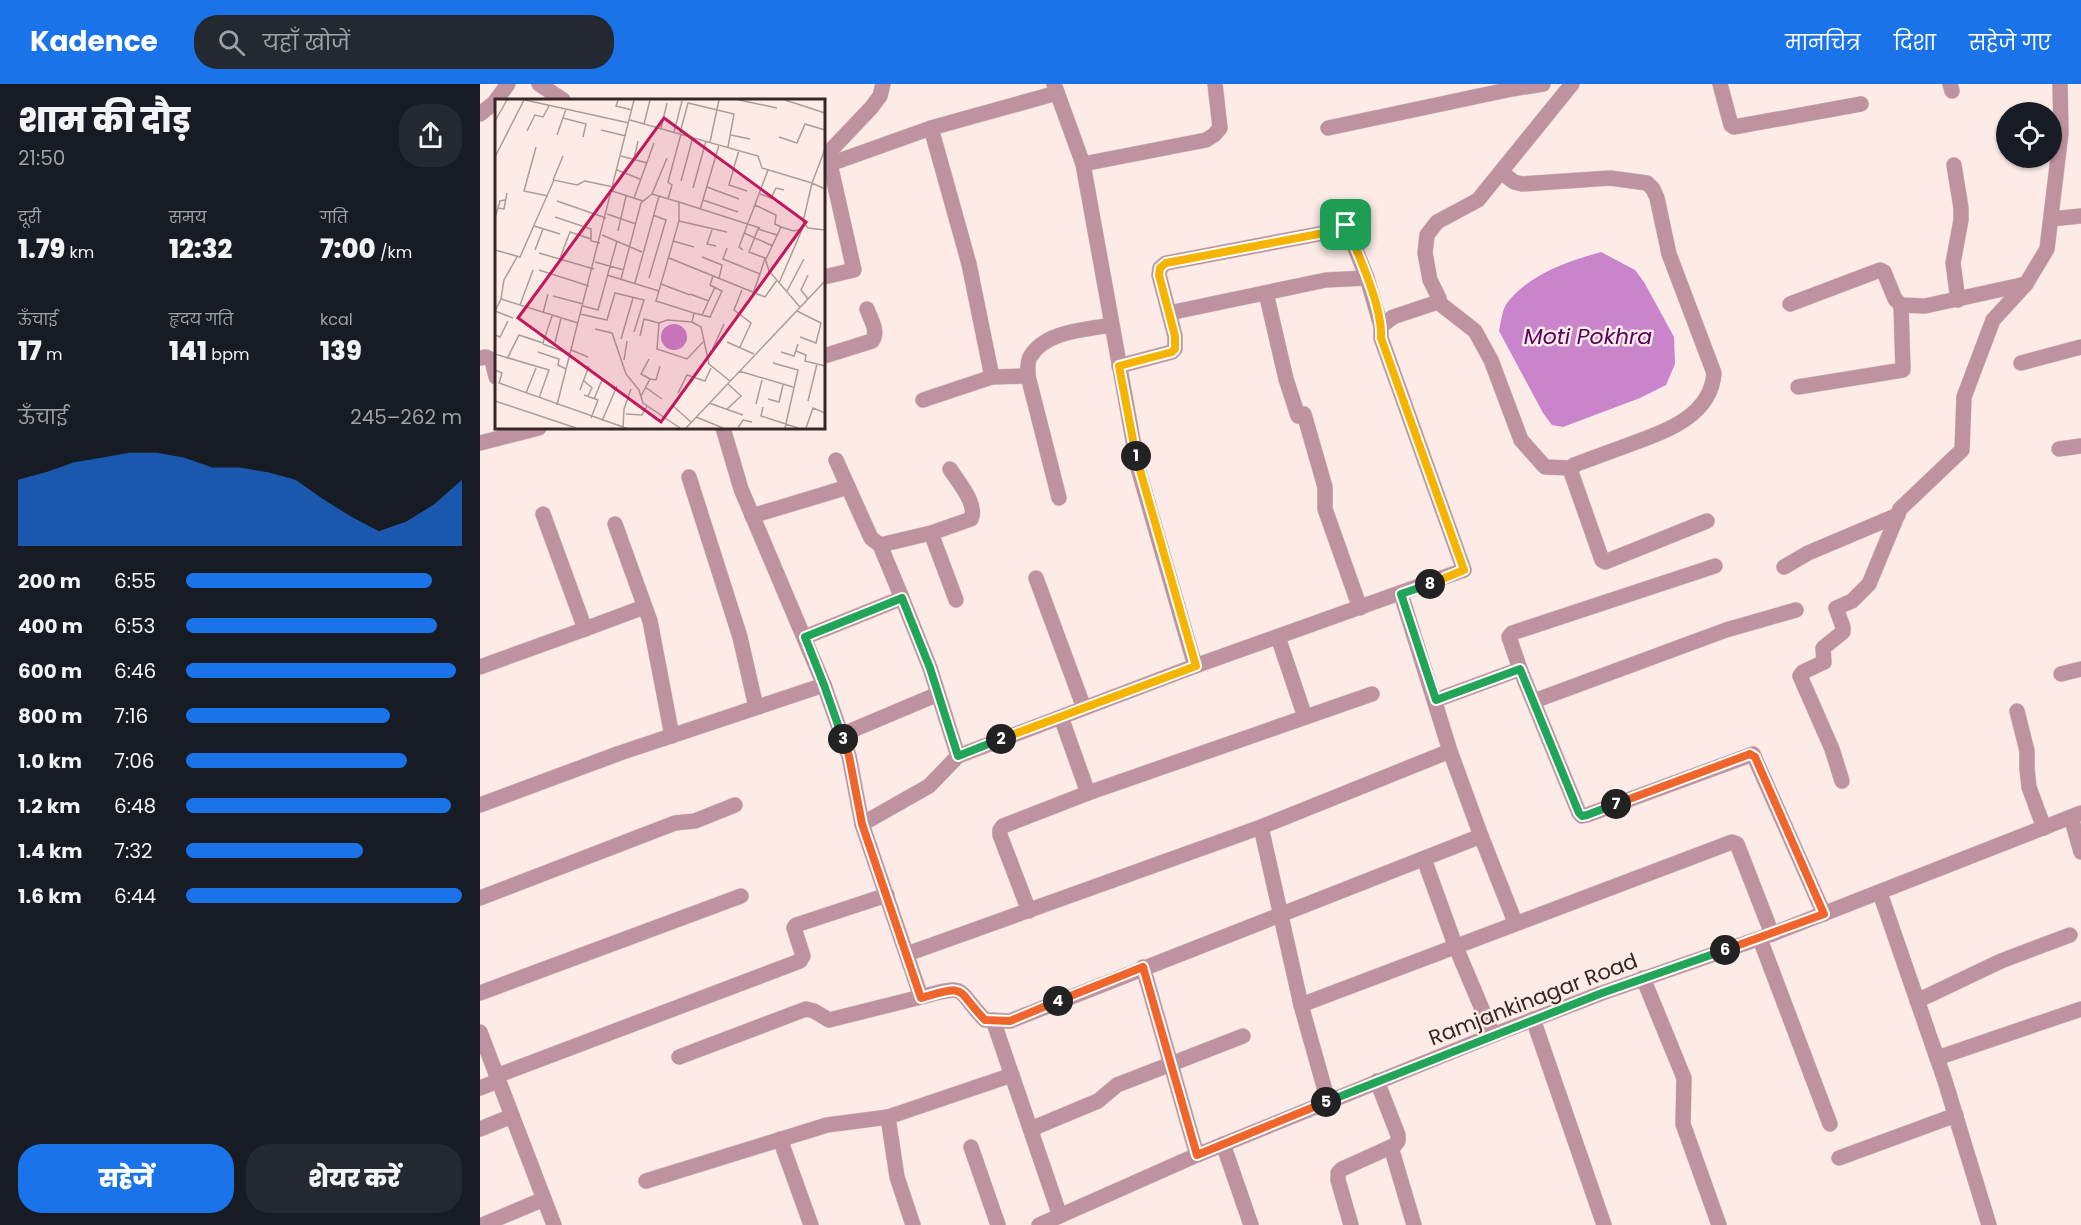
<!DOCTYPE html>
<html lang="hi">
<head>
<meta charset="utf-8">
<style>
  body { margin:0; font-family:Poppins,"Noto Sans Devanagari",sans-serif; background:#242831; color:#f1f3f6; height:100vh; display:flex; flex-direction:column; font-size:22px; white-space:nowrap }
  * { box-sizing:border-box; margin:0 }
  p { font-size:20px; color:#9ea1a6 }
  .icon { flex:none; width:33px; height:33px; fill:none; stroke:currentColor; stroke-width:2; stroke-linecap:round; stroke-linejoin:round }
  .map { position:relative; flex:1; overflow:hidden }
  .details { display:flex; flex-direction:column; background:#171b24; width:480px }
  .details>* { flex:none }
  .tools { position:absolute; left:1516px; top:18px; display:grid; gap:12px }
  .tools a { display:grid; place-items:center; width:66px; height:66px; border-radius:50%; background:#171b24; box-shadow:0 2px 4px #0004; font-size:30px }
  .pin { position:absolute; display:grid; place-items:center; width:51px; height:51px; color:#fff; margin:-26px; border-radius:12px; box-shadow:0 3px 9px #0006 }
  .km { position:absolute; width:30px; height:30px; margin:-15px; border-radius:50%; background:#222; color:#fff; font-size:16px; line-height:30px; text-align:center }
  .round { display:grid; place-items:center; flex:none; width:63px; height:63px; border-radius:24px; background:#242831 }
  .head { display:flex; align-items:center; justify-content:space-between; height:102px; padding:0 18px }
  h1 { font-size:33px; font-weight:800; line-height:45px }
  .stats { display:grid; grid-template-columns:repeat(3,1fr); gap:9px; height:102px; padding:6px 18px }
  .stats div { display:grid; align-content:center }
  .stats b { font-size:26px; font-weight:800 }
  .stats small { font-size:16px; font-weight:400 }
  .stats p { font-size:16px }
  .chart { height:168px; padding:12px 18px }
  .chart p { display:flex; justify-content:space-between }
  .chart svg { width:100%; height:108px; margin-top:6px; fill:#1a73e8; opacity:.7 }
  .cta { display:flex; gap:12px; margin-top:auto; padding:12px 18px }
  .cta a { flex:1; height:69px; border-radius:24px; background:#1a73e8; color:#fff; font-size:24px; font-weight:800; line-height:69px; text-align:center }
  .cta a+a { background:#242831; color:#f1f3f6 }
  ul { padding:0 18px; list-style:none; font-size:20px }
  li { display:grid; grid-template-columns:96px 72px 1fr; align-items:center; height:45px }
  li i { height:15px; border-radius:8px; background:#1a73e8 }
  header { display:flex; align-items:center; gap:36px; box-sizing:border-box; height:84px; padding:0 30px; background:#1a73e8; color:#fff }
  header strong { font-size:28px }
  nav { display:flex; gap:33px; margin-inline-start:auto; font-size:21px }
  .search { width:420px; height:54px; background:#242831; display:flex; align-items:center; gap:15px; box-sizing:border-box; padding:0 21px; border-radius:24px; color:#9ea1a6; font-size:22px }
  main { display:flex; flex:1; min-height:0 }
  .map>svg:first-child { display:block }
  .water { fill:#c984cb }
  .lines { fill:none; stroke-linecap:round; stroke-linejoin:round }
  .minor-casing { stroke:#d8c8c4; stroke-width:16 }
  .tertiary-casing { stroke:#d8c8c4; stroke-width:16 }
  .minor { stroke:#bf929f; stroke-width:15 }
  .tertiary { stroke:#bf929f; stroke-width:15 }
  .split-1-casing { stroke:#fff; stroke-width:12 }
  .split-2-casing { stroke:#fff; stroke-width:12 }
  .split-3-casing { stroke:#fff; stroke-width:12 }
  .split-4-casing { stroke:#fff; stroke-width:12 }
  .split-5-casing { stroke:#fff; stroke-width:12 }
  .split-6-casing { stroke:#fff; stroke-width:12 }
  .split-7-casing { stroke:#fff; stroke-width:12 }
  .split-8-casing { stroke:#fff; stroke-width:12 }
  .split-9-casing { stroke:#fff; stroke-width:12 }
  .split-1 { stroke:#f5b400; stroke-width:8 }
  .split-2 { stroke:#f5b400; stroke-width:8 }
  .split-3 { stroke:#22a559; stroke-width:8 }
  .split-4 { stroke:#f0652b; stroke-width:8 }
  .split-5 { stroke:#f0652b; stroke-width:8 }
  .split-6 { stroke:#22a559; stroke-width:8 }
  .split-7 { stroke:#f0652b; stroke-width:8 }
  .split-8 { stroke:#22a559; stroke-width:8 }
  .split-9 { stroke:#f5b400; stroke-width:8 }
  .labels { text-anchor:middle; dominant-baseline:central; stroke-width:5; stroke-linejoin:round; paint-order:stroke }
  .street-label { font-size:21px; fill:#362724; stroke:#fcebe7 }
  .water-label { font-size:22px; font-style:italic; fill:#5a005f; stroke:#fcebe7 }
  .inset-road { fill:none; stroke:#ad9d99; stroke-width:1.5 }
  .view { fill:#c2185b; fill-opacity:0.15; stroke:#c2185b; stroke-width:3 }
  .inset-edge { fill:none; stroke:#362724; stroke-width:3 }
</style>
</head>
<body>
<header>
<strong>Kadence</strong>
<div class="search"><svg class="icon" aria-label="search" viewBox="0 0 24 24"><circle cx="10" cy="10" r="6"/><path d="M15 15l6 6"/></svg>यहाँ खोजें</div>
<nav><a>मानचित्र</a><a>दिशा</a><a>सहेजे गए</a></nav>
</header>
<main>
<section class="details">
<div class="head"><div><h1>शाम की दौड़</h1><p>21:50</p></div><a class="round"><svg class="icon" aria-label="share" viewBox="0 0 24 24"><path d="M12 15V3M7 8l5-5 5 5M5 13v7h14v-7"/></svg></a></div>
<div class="stats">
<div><p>दूरी</p><b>1.79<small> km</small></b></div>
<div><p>समय</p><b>12:32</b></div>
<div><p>गति</p><b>7:00<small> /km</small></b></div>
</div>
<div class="stats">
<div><p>ऊँचाई</p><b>17<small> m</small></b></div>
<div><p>हृदय गति</p><b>141<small> bpm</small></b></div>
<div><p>kcal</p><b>139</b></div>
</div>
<div class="chart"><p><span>ऊँचाई</span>245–262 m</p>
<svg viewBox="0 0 160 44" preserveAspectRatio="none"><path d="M0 44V17L10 14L20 10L30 8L40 6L50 6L60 8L70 12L80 12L90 14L100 17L110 25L120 32L130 38L140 34L150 27L160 17V44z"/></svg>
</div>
<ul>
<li><b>200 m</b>6:55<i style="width:89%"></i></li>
<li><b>400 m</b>6:53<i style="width:91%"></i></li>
<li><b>600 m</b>6:46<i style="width:98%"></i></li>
<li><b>800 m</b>7:16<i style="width:74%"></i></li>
<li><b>1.0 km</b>7:06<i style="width:80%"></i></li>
<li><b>1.2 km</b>6:48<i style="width:96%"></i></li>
<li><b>1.4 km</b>7:32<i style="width:64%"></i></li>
<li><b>1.6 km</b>6:44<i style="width:100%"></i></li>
</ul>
<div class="cta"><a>सहेजें</a><a>शेयर करें</a></div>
</section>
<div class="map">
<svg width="1601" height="1141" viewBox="0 0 1601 1141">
  <rect width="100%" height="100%" fill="#fcebe7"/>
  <path class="water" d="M1121 168 1155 186 1164 198 1194 253 1195 280 1186 301 1160 314 1083 343 1072 341 1063 329 1019 247C1021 238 1022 226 1027 219 1048 191 1088 177 1121 168Z"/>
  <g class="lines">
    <defs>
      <g id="minor">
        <path d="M59 0 83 16"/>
        <path d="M574 0 603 80 658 384 715 582"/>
        <path d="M1240 0 1251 41 1254 43 1381 20"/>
        <path d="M1470 0 1472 7"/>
        <path d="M0 30 14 19 28 0"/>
        <path d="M451 44 577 9"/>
        <path d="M848 44 1032 5 1063 0"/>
        <path d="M350 80 352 65 391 24 400 12 403 0"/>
        <path d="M603 80 726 56 734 51 740 44 735 0"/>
        <path d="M1474 81 1481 124V136L1473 179 1478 216"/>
        <path d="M1021 88 1034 98 1042 100 1130 94 1167 99 1173 105 1177 114 1189 170 1234 289C1231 332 1186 347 1151 360 1132 367 1113 374 1094 381L1091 388 1122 476 1125 478 1227 437"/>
        <path d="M1571 135 1601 132"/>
        <path d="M344 193 374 186 350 80 451 44 489 180 512 293 443 316"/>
        <path d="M786 209 806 295 818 332"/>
        <path d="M958 218 995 247 1011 276 1041 356 1065 383 1091 384"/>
        <path d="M1310 220 1400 186 1404 188 1415 215 1421 221 1445 222 1546 200"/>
        <path d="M689 229 846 196 887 194"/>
        <path d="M344 272 392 257C399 248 391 236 387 225"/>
        <path d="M0 274 6 273 12 276 16 293"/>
        <path d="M1541 279 1601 263"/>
        <path d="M639 282 692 268 695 265V252L679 191 680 184 686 179 849 148 866 141 887 194 901 242"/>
        <path d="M512 293 548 292"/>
        <path d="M1318 303 1423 286 1421 221"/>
        <path d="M824 330 845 403V425L880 524"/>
        <path d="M243 344 261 405 344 601 369 672 382 740"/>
        <path d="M0 359 59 344"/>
        <path d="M1579 365 1601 362"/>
        <path d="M356 376 391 454 400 461 422 514 450 584 478 672"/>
        <path d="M209 393 260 553 276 623"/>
        <path d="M579 414 548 292C548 286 547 278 550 273 565 247 605 246 631 241"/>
        <path d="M272 432 368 403"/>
        <path d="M135 440 170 537 192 652"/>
        <path d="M451 449 476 516"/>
        <path d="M400 461 451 449 491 435C498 420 478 398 470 385"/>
        <path d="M1235 482 1032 549 1029 553 1040 585 1099 729 1102 732 1107 731 1273 670 1344 830"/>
        <path d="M1304 483 1328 469 1418 431"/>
        <path d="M556 494 604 624"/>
        <path d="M921 510 970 667 1001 752 1035 838"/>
        <path d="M105 545 164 523"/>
        <path d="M325 553 422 514"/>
        <path d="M798 553 825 633"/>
        <path d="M0 583 105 545 63 430"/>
        <path d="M1581 590 1601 585"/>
        <path d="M956 616 1040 585"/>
        <path d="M1054 617 1246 546 1316 526"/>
        <path d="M1537 627 1547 667V685L1549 703 1564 744"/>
        <path d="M581 633 608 709"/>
        <path d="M361 651 458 610"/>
        <path d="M1362 697 1352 665 1320 592 1323 588 1344 578 1343 564 1363 548V543L1356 524 1372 517 1389 500 1420 425 1482 366 1484 313 1513 236 1546 200 1567 165 1581 49 1580 0"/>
        <path d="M0 721 140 669 344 601"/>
        <path d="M1591 733 1601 768"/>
        <path d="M781 743 821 921 848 1017"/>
        <path d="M944 775 975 861 1013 951"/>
        <path d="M1400 809 1465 997 1509 1141"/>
        <path d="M0 814 195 739 215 737 255 721"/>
        <path d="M549 827 520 751V746L523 742 608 709 892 610"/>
        <path d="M1280 855 1350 1040"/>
        <path d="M427 870 781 743 970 667"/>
        <path d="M663 883 717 1071"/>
        <path d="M1163 894 1204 994 1203 1040 1239 1141"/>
        <path d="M0 909 261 812"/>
        <path d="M441 913C490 900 474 904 505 936L530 937 1001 752"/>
        <path d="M1437 917 1521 877 1590 851"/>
        <path d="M821 921 1252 758 1257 760 1292 850"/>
        <path d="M1053 935 1124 1141"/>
        <path d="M513 936 580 1132"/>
        <path d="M0 948 74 1141"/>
        <path d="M199 973 326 925 334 927 349 936 441 913 382 740 449 702 478 672 715 582 984 486 901 254V242L913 233 958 218 959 214 950 196 945 169 947 151 957 138 998 116 1092 0"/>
        <path d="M1457 974 1601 925"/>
        <path d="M16 992 320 877 323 872 314 844 316 841 407 811"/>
        <path d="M0 1004 18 997"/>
        <path d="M408 1033 417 1093 433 1141"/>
        <path d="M0 1045 32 1032"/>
        <path d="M551 1045 618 1017 637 1001 763 952"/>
        <path d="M300 1055 331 1141"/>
        <path d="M743 1060 771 1141"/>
        <path d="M491 1063 518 1141"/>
        <path d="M911 1063 934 1141"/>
        <path d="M1359 1074 1476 1031"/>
        <path d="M166 1097 347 1041 408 1033 532 991"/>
        <path d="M2 1141 64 1115"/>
        <path d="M871 1141 858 1096V1089L862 1085 915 1061 918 1057V1051L897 997"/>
      </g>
      <path id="tertiary" d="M559 1141 717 1071 1013 951 1122 909 1292 850 1601 729"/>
    </defs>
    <use href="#minor" class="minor-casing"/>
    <use href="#tertiary" class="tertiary-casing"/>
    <use href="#minor" class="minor"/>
    <use href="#tertiary" class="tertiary"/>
  </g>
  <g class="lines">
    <defs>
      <path id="split-1" d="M656 372 639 282 692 268 695 265V252L679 191 680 184 686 179 849 148 866 141"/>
      <path id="split-2" d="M521 655 716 582 656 372"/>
      <path id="split-3" d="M363 655 344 601 325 553 422 514 450 584 478 672 521 655"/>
      <path id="split-4" d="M363 655 369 672 382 740 441 914C489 900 474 904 505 936L530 937 578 917"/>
      <path id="split-5" d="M578 917 663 883 717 1071 846 1018"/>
      <path id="split-6" d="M846 1018 1122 909 1245 866"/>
      <path id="split-7" d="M1136 720 1270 670 1275 673 1344 830 1245 866"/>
      <path id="split-8" d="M950 500 921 510 956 616 1040 585 1099 729 1102 732 1107 731 1136 720"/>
      <path id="split-9" d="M866 141C878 170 903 223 901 254L983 483 984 486 950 500"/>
    </defs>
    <use href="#split-1" class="split-1-casing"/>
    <use href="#split-2" class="split-2-casing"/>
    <use href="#split-3" class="split-3-casing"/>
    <use href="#split-4" class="split-4-casing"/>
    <use href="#split-5" class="split-5-casing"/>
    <use href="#split-6" class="split-6-casing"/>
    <use href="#split-7" class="split-7-casing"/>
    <use href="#split-8" class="split-8-casing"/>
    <use href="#split-9" class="split-9-casing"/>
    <use href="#split-1" class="split-1"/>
    <use href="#split-2" class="split-2"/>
    <use href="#split-3" class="split-3"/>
    <use href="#split-4" class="split-4"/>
    <use href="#split-5" class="split-5"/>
    <use href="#split-6" class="split-6"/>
    <use href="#split-7" class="split-7"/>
    <use href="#split-8" class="split-8"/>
    <use href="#split-9" class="split-9"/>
  </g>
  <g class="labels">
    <g class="street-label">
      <text transform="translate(1053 915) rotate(-21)">Ramjankinagar Road</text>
    </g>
    <g class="water-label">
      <text x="1108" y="252">Moti Pokhra</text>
    </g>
  </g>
  <g transform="translate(15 15)">
    <rect width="330" height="330" fill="#fcebe7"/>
    <path d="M166 238a13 13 0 1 1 26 0a13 13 0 1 1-26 0Z" fill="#c984cb"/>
    <path class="inset-road" d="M30 1 134 24M123 1 121 7 137 11M244 1 282 9M290 1 330 14M68 19 91 25 88 38M135 21 263 57 267 69 317 84 308 123 313 129 330 131M0 22 12 1M149 25 155 1M166 29 172 4M106 31 131 37M32 32 40 16 48 18 54 7M179 33 187 2M185 34 193 4 239 15 233 48M62 36 71 10M236 36 255 40M284 38 302 44 310 25 330 31M215 43 224 1M41 48 29 92 53 97M330 50 317 84 330 90M244 51 234 86 252 92M126 57 152 64M0 58 29 1M172 59 157 95 184 103V122L161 202 199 214 197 223 206 228 214 265 235 282M139 60 143 42M122 71 145 80M58 81 68 57M186 82 198 38M212 88 244 100M198 89 211 42M117 92 148 102M265 95 276 99 281 89 289 91M139 99 159 44M173 100 177 86 173 83 186 35M208 101 243 113M62 102 111 119M184 103 265 129M260 106 281 116 280 125 286 128M3 109 9 110 12 94M205 111 224 46M112 115 141 125M60 118 96 130V142L105 144M0 119 5 102 10 101M184 122 232 133M39 127 65 135M217 131 212 145 221 147M123 132 131 97M249 134 278 147M107 136 147 153M178 142 199 148M232 149 228 160 265 175 270 159 254 153 263 130 282 136M0 151 25 158 59 81 82 86 90 82 118 88M40 151 48 130M248 151 244 148 273 71M44 154 99 170M207 158 227 166 224 180M65 159 75 133 96 140M174 159 270 198 282 181M270 159 274 172 305 208M271 160 286 128 299 132 307 130M100 163 129 171M44 171 94 187M112 176 164 192M154 179 171 121 158 116M126 180 146 104 157 95M140 184 164 97M284 184 309 126M166 185 195 196M292 192 309 160M258 194 265 175M195 195 214 202M58 197 88 205M6 200 9 181 22 158M313 200 306 191 313 176M25 206 38 171M88 207 103 211 122 142M0 212 6 200 83 224M0 212 18 219M302 212 326 224 321 244 305 238M48 214 53 195M199 214 215 218 227 192 215 186 218 177M85 215 112 221 120 194 149 201 139 233M207 216 220 188M164 224 172 221 197 223M100 230 117 234 131 275 144 291 148 304 185 329M0 236 5 238 13 222M145 237 149 220 164 224 162 250 192 260 208 243M126 240 138 199M232 243 259 255M60 244 66 219M48 245 75 255M245 248 256 224 239 211 247 191M76 251 93 258M301 252 311 256 310 262 330 267M43 253 64 260 63 266 71 270M286 253 299 257 303 245M0 255 54 271 44 299M12 260 24 236 48 244 57 217M154 260 146 275 155 280M213 260 229 225M129 261 132 242M278 264 303 271 290 329M0 271 7 274 4 284 131 329M244 272 298 288M88 281 97 289 93 297M150 288 167 300M85 291 94 267M31 294 41 269M183 294 192 276 210 282 216 269M89 296 103 301 96 319M146 297 155 280 161 281 165 267M99 300 107 281M273 300 284 303 288 286M0 302 81 329M313 302 322 265M214 304 248 316M261 305 267 281M62 306 139 1M177 306 196 323M268 308 266 317 303 329M232 310 246 297 233 285M131 315 147 316 152 307M201 318 228 329M107 322 122 287M128 329 129 310 136 290M191 329 330 182M243 329 248 321 257 323M311 329 318 309 330 314"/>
    <path class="view" d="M169 19 311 123 166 323 23 219Z"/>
    <rect width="330" height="330" class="inset-edge"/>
  </g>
</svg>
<div class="tools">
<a><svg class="icon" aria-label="locate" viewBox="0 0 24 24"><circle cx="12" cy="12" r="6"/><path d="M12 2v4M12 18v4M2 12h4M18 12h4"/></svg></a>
</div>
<div class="pin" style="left:866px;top:141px;background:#1e9e55"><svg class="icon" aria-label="arrive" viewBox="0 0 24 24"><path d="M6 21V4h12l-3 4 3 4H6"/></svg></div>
<b class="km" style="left:656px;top:372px">1</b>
<b class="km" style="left:521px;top:655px">2</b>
<b class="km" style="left:363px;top:655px">3</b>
<b class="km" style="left:578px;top:917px">4</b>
<b class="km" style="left:846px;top:1018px">5</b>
<b class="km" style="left:1245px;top:866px">6</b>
<b class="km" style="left:1136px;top:720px">7</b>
<b class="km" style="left:950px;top:500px">8</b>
</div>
</main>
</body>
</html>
